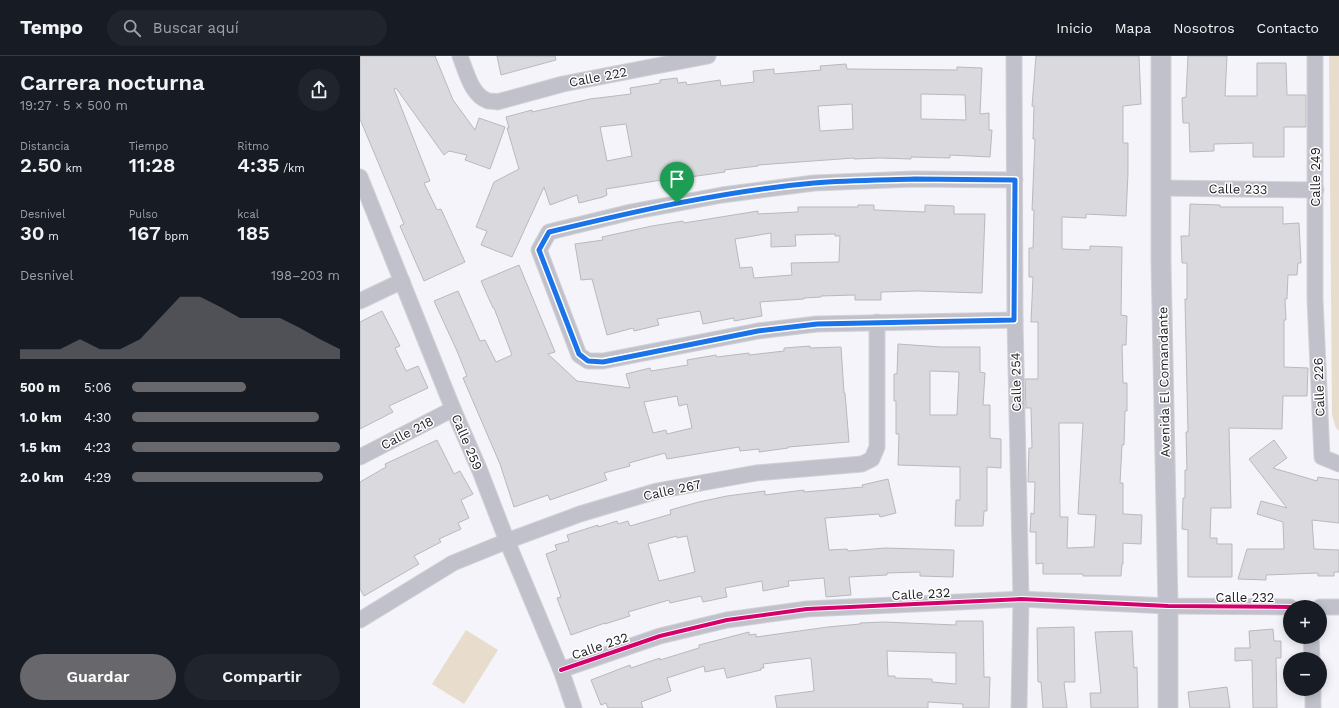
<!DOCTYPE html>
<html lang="es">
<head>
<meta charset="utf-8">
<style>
  body { margin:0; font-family:"Work Sans",sans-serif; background:#20242c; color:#f1f3f6; height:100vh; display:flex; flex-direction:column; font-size:15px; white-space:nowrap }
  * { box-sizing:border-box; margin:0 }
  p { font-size:13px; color:#9ea1a6 }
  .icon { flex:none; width:22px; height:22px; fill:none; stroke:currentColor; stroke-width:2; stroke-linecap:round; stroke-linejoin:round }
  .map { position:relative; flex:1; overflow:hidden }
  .details { display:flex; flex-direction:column; background:#171b24; width:360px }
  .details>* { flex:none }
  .tools { position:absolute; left:923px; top:544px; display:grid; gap:8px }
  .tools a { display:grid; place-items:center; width:44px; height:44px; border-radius:50%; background:#171b24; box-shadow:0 2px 10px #0003; font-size:20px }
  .pin { position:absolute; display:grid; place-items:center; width:34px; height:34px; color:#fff; margin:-41px -17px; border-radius:50% 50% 50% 0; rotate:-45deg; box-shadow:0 0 4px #0007 }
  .pin .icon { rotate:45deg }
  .round { display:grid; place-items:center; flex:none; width:42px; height:42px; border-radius:21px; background:#20242c }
  .head { display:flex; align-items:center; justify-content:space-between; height:68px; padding:0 20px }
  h1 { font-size:22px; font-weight:600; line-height:30px }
  .metrics { display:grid; grid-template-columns:repeat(3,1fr); gap:6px; height:68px; padding:4px 20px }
  .metrics div { display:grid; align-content:center }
  .metrics b { font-size:20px; font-weight:600 }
  .metrics small { font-size:11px; font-weight:400 }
  .metrics p { font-size:11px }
  .chart { height:112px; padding:8px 20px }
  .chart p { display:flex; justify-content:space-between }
  .chart svg { width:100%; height:72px; margin-top:4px; fill:#68686c; opacity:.7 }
  .primary-button { display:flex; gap:8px; margin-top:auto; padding:8px 20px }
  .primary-button a { flex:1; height:46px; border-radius:24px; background:#68686c; color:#fff; font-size:16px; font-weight:600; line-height:46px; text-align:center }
  .primary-button a+a { background:#20242c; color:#f1f3f6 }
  ul { padding:0 20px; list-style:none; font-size:13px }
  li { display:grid; grid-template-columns:64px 48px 1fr; align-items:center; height:30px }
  li i { height:10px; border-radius:5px; background:#68686c }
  header { display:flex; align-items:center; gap:24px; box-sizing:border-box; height:56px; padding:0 20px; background:#171b24; border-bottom:1px solid #363941 }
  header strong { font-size:19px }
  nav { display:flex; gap:22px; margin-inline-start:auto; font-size:14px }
  .search { width:280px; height:36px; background:#20242c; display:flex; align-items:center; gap:10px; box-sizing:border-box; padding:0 14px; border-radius:22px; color:#9ea1a6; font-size:15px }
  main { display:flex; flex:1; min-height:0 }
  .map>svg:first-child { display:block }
  .green { fill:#e8ddcc }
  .building { fill:#dadade; stroke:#b9b9bd; fill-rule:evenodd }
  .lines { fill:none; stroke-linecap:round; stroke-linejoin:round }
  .minor-casing { stroke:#d2d2d6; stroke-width:17 }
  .tertiary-casing { stroke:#d2d2d6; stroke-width:21 }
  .minor { stroke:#c1c1cc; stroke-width:15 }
  .tertiary { stroke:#c1c1cc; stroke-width:19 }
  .cycleway-casing { stroke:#fff; stroke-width:6 }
  .cycleway { stroke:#d6006c; stroke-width:4 }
  .route-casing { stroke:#fff; stroke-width:8 }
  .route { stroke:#1a73e8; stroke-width:5 }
  .labels { text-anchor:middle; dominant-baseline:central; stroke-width:3; stroke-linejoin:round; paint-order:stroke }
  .street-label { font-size:13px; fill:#1c1c20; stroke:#fff }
</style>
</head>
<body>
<header>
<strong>Tempo</strong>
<div class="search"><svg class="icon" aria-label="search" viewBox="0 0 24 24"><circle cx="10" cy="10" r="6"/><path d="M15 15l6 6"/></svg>Buscar aquí</div>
<nav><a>Inicio</a><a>Mapa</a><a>Nosotros</a><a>Contacto</a></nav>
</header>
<main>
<section class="details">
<div class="head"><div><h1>Carrera nocturna</h1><p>19:27 · 5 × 500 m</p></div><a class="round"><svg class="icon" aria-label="share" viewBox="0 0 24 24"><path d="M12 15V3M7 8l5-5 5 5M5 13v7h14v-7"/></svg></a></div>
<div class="metrics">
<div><p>Distancia</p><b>2.50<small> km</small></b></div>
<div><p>Tiempo</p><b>11:28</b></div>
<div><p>Ritmo</p><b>4:35<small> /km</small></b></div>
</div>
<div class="metrics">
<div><p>Desnivel</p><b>30<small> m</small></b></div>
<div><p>Pulso</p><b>167<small> bpm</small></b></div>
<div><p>kcal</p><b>185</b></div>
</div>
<div class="chart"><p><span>Desnivel</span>198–203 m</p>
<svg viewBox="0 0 160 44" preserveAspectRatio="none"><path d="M0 44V38L10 38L20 38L30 32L40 38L50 38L60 32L70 19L80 6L90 6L100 12L110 19L120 19L130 19L140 25L150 32L160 38V44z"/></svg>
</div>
<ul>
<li><b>500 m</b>5:06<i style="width:55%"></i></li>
<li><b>1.0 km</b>4:30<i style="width:90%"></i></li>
<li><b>1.5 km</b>4:23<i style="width:100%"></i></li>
<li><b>2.0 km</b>4:29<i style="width:92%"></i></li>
</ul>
<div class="primary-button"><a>Guardar</a><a>Compartir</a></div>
</section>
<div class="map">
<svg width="979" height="652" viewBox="0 0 979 652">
  <rect width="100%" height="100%" fill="#f4f4fa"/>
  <g class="green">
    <path d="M969 0H979V375L976 372 972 359Z"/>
    <path d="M106 574 138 594 104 648 72 628Z"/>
  </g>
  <g class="building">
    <path d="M0 0H75L93 44 115 74 119 62 145 71 130 113 105 104 107 99 89 95 84 99 36 32 34 33 70 125 64 127 77 154 81 153 105 206 64 225 40 170 44 168 0 63Z"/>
    <path d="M137 0H195L196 4 141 19Z"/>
    <path d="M676 0H779L781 48 763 50V87H768V117L766 160 726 158V162L702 161V193L730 194V190L762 191 761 259 767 260 766 289H762L763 327H767V355H765L764 389H762L760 427H763V458L782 459 781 488 763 487V508H762L761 520H723V518H683V507L676 508V476H670L671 457 674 458 675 426H668L669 392H672L671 352H666L665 323H678V266H671L673 221H669V192H673L674 154H672L675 83H673L674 50H672ZM699 367H723L718 458 736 459 734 491 707 492 708 461H700Z"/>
    <path d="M828 0H867L865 40H897V7H926L927 39H946V71H924V101H893V87L854 88V95L830 96 829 67H823L822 42 826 41Z"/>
    <path d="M486 8 487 13 597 14V11L622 12 620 58 629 57V74H632L630 101 590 99V102L551 101V103L520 102 494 103V102L398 109V110L364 114 365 116 323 122 309 125 308 123 246 133 247 139 243 141 219 147 217 139 190 149 184 131 152 201 121 189 127 175 116 171 134 126 159 113 147 72H149L146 61 172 54V56L230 43 271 38 270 32 300 27V24L317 22 318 27 326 26 327 29 360 24 361 30 394 26 393 15 414 13V18L461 14 460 10ZM561 38 605 39 606 64 561 63ZM492 48 493 73 460 75 458 50ZM266 68 272 100 247 105 240 71Z"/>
    <path d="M830 148 860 149V151H923V168L939 167 941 207H938L937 219H928L927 243H925L926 264H924V311L948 312 947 340H923L922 373 869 372 871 452H851L850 482H857V488H872V521H828V474L822 473 823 442H825V414H827L826 376H828L825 243H827V207H822L821 180H829Z"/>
    <path d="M498 149H514V154L565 156V149L594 150V158H625L622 237 558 235 521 236V244H495V239L461 240V241L444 242V243L400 246 402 260 374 265V262L343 268 340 255 297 263 299 269 274 275 273 272 247 279 232 223 221 224 215 188 243 184 242 181 292 170 323 165 324 167 398 155V158L438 156V151H498ZM411 177V191L436 190 435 179 475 178V180H480L479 206 431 207 432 219 394 222 392 211 380 212 375 183Z"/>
    <path d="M159 209 195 296 188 298 217 325 270 332 266 318 290 312 291 315 328 309 327 304 356 299 357 301 389 297V299L424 295V292L450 290V292L481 291 484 337H485L489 386 428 391V392L399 396V393L380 395 379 391 307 403 305 397 269 407 270 410 244 417 247 424 190 444 188 439 154 451 140 408 103 322 107 320 97 295 74 245 98 235 120 285 125 284 136 306 152 299 134 252H133L121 225ZM317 340 319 350 327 348 332 372 307 378 306 374 293 377 284 346Z"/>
    <path d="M22 255 40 290 35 292 46 315 58 310 68 332 29 350 33 356 0 373V266Z"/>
    <path d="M538 288 581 291H620V316L625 317 623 349H630V382L641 383V412L627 411V455H624L623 470H595L596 444H600V411L538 409 539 378H536V345H534V318H537ZM570 315 599 316 597 359H570Z"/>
    <path d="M77 384 94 418 100 415 113 438 101 444 109 462 98 467 101 473 79 483 81 486 54 500 59 508 4 540 0 533V426L26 411 25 408Z"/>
    <path d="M914 384 927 402 913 412 957 425 958 421 979 424V467L952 464 954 493 979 494V516H974V520H958V517L906 519V524L878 523 887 493H924L923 466 897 458 901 445 927 452 889 403Z"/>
    <path d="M528 423 536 457 520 461 519 458 465 462 469 494 487 493 488 495 525 492 594 494 593 521 560 520V516L527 517V519L489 521 491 539 466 541 464 522 428 525 429 530 403 535 402 525 365 532 367 541 343 546 341 540 310 547 309 544 268 556 270 560 245 568V567L211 579 197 542 201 541 186 498 197 494 195 489 209 485 207 479 238 469V471L257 465 258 468 268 465 270 470 311 458 310 454 339 446 367 440 405 435V439L444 434V436L503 431 502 429ZM317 480V482L327 480 335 516 299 525 288 488Z"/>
    <path d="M596 565H623L624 621H630L629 652H603V648L568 646V652H417L415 640 454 635 451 602 403 608 404 612H401V614L367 622 364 612 345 616 344 610 307 622 311 635 281 646 283 652H248L246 647 241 649 231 624 270 609 271 612 300 602V604L339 592V589L389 576V579L396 578V581L468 571 500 568V567L524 566 596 569ZM527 595 596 597V628L572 626V623L535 622V620H528Z"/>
    <path d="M714 571 715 626H704L707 652H683L681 626H678L677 572Z"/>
    <path d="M913 573 914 585H921V602H916L917 652H893L892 604 875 605V592H890L889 575Z"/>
    <path d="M772 575 774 612 777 611 778 652H731L730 637H741L735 576Z"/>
    <path d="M867 631 870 652H830L828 636Z"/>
  </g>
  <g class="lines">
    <defs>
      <g id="minor">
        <path d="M100 0C106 15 111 39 128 45 131 45 134 45 137 46L203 28 348 0"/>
        <path d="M654 0 655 264 661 543 659 652"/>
        <path d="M955 0V243L962 401 979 408"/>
        <path d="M0 121 93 353 120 415 147 485 201 614 214 652"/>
        <path d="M801 132 956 134"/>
        <path d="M0 245 42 225"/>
        <path d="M655 264 457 268 398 275 243 305H228L219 299 179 194 189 176 271 156 362 139 454 127 554 123 655 124"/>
        <path d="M0 401 93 353"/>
        <path d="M960 551H979"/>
        <path d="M0 564 93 507 147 485 220 458 297 435 396 417 502 408 512 403 517 391V266"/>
        <path d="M951 581 952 603"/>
        <path d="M201 614 300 580 367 564 447 553 661 543 808 550 930 551"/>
        <path d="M953 633V652"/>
      </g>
      <path id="tertiary" d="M801 0V206L808 550V652"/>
    </defs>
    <use href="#minor" class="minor-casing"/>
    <use href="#tertiary" class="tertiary-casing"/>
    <use href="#minor" class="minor"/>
    <use href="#tertiary" class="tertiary"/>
    <defs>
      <g id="cycleway">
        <path d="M655 264 457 268 398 275 243 305H228L219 299 179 194 189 176 271 156 362 139 454 127 554 123 655 124"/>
        <path d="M201 614 300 580 367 564 447 553 661 543 808 550 930 551"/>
      </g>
    </defs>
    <use href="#cycleway" class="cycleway-casing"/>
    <use href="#cycleway" class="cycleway"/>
  </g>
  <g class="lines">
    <defs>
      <path id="route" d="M554 123 655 124 654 264 457 268 398 275 243 306 228 305 219 298 179 194 189 176C276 155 364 135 454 127 487 124 521 124 554 123Z"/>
    </defs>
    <use href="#route" class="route-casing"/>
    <use href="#route" class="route"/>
  </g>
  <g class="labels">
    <g class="street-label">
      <text transform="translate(238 21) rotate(-11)">Calle 222</text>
      <text transform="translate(955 121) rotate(-90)">Calle 249</text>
      <text transform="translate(878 133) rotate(1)">Calle 233</text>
      <text transform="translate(656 326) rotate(-91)">Calle 254</text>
      <text transform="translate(804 326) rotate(-91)">Avenida El Comandante</text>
      <text transform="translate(959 331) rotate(-92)">Calle 226</text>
      <text transform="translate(47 377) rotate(-27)">Calle 218</text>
      <text transform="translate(107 386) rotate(67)">Calle 259</text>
      <text transform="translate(312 434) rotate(-12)">Calle 267</text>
      <text transform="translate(561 538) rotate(-3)">Calle 232</text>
      <text x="885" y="541">Calle 232</text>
      <text transform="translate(240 590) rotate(-19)">Calle 232</text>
    </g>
  </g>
</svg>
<div class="tools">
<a>+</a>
<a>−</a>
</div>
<div class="pin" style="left:317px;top:147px;background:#1e9e55"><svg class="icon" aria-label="arrive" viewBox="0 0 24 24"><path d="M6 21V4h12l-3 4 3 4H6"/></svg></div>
</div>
</main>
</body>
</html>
